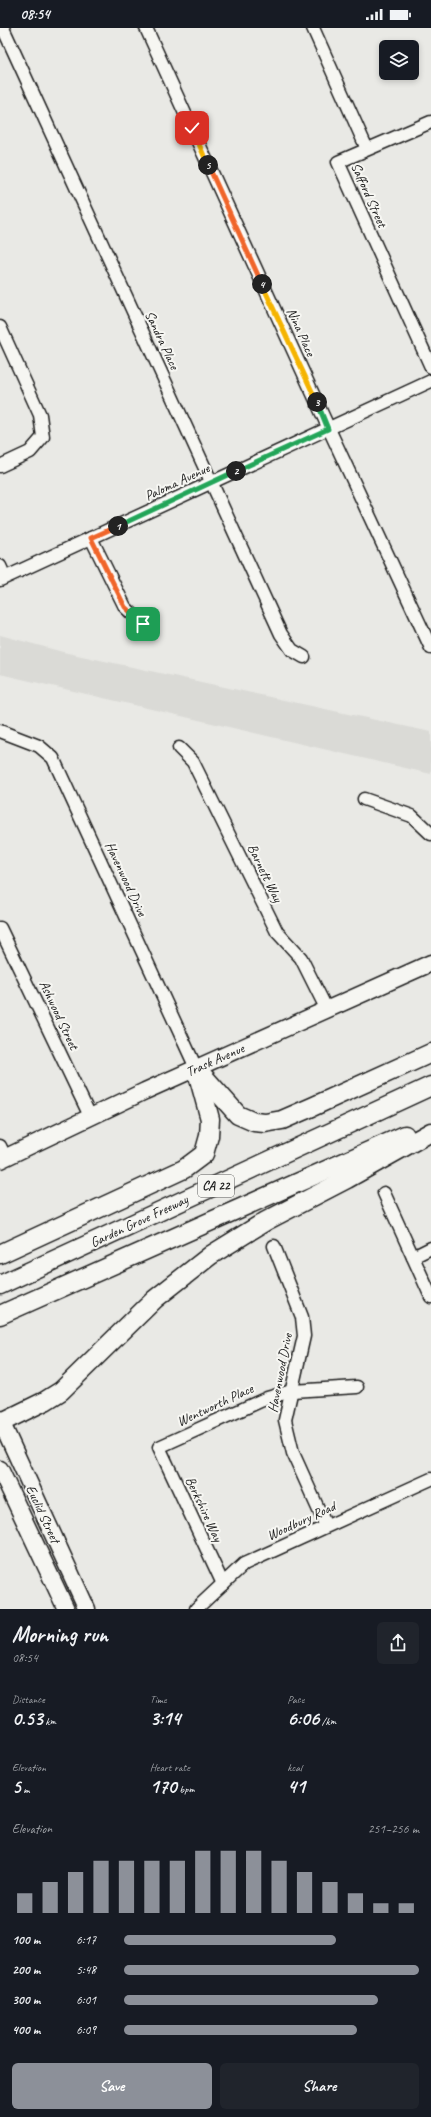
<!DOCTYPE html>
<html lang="en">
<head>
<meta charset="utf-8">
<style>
  body { margin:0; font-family:Caveat,sans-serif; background:#20242c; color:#f1f3f6; height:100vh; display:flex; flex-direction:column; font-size:15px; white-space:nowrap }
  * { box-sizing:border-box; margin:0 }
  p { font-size:13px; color:#9ea1a6 }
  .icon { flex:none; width:22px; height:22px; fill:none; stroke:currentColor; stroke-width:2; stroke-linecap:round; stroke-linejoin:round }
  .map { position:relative; height:1581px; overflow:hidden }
  .side { display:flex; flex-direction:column; background:#171b24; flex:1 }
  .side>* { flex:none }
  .fabs { position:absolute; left:379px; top:12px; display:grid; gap:8px }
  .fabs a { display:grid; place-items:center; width:40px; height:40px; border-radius:6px; background:#171b24; box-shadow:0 2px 6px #0003; font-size:20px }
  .pin { position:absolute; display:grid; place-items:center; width:34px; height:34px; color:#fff; margin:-17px; border-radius:8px; box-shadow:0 2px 6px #0006 }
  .km { position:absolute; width:20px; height:20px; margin:-10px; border-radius:50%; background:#222; color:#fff; font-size:11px; line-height:20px; text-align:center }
  .round { display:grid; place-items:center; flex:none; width:42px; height:42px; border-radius:6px; background:#20242c }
  .head { display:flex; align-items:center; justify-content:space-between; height:68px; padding:0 12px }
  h1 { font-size:22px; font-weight:800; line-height:30px }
  .stats { display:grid; grid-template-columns:repeat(3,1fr); gap:6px; height:68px; padding:4px 12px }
  .stats div { display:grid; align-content:center }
  .stats b { font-size:20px; font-weight:800 }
  .stats small { font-size:11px; font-weight:400 }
  .stats p { font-size:11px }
  .chart { height:112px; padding:8px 12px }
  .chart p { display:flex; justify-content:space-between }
  .chart svg { width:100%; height:72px; margin-top:4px; stroke:#8c9099; stroke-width:6 }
  .action { display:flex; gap:8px; margin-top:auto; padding:8px 12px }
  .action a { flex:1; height:46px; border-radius:6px; background:#8c9099; color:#fff; font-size:16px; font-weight:800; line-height:46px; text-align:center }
  .action a+a { background:#20242c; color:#f1f3f6 }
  ul { padding:0 12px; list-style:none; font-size:13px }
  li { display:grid; grid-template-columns:64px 48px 1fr; align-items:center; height:30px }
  li i { height:10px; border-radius:5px; background:#8c9099 }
  .status { display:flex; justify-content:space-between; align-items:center; height:28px; padding:0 20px; background:#171b24; direction:ltr }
  .status svg { height:11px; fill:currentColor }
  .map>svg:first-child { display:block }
  .built { fill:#dadad6 }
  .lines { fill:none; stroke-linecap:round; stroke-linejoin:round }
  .minor-casing { stroke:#1c1c1c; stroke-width:15 }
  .major-casing { stroke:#1c1c1c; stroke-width:19 }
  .highway-casing { stroke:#1c1c1c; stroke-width:21 }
  .minor { stroke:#f6f6f2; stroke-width:12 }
  .major { stroke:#f6f6f2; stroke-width:16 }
  .highway { stroke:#f6f6f2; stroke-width:18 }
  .split-1-casing { stroke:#fff; stroke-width:8 }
  .split-2-casing { stroke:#fff; stroke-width:8 }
  .split-3-casing { stroke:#fff; stroke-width:8 }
  .split-4-casing { stroke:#fff; stroke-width:8 }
  .split-5-casing { stroke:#fff; stroke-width:8 }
  .split-6-casing { stroke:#fff; stroke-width:8 }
  .split-1 { stroke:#f0652b; stroke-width:5 }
  .split-2 { stroke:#22a559; stroke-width:5 }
  .split-3 { stroke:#22a559; stroke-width:5 }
  .split-4 { stroke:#f5b400; stroke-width:5 }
  .split-5 { stroke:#f0652b; stroke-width:5 }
  .split-6 { stroke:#f5b400; stroke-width:5 }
  .labels { text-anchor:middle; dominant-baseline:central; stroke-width:4; stroke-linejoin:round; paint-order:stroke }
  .shield { fill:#f6f6f2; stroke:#5d5d5c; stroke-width:1 }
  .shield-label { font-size:13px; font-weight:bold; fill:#1c1c1c }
  .street-label { font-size:14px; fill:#1c1c1c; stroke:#f6f6f2 }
</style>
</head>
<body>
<div class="status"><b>08:54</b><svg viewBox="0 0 49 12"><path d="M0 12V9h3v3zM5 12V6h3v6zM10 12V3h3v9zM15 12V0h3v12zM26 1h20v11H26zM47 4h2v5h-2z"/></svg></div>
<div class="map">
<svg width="431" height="1581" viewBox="0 0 431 1581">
  <rect width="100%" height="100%" fill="#e9e9e5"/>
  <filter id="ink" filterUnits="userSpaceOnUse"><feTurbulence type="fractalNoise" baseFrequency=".025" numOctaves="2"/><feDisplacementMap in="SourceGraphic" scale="8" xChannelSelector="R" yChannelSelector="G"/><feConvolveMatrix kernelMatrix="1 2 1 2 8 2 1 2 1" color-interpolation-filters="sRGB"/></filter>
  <g filter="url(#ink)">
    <path class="built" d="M0 607 63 624 431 704V746L0 646Z"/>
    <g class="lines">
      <defs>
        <g id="minor">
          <path d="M3 0 281 606 292 622 304 629"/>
          <path d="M146 0 329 401 431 620"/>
          <path d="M313 0 367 121"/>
          <path d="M431 94 338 134 431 339"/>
          <path d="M0 299 40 387 43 409 30 424 0 438"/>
          <path d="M91 510 125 579 143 596"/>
          <path d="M0 538 5 549"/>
          <path d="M0 552 431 353"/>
          <path d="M0 703 39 718 53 730 196 1040"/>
          <path d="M179 720 193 734 277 904 301 930 327 982"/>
          <path d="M364 771 412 788 431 806"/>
          <path d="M0 900 90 1088"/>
          <path d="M0 1118 5 1129"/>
          <path d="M384 1165 431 1269"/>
          <path d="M274 1218 302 1289 304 1308 285 1392 293 1425 326 1498"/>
          <path d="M413 1229 431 1220"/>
          <path d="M223 1556 159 1419 267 1370 292 1363 357 1359"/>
          <path d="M196 1581 244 1536 431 1451"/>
        </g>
        <g id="major">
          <path d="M0 1132 145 1063 431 935"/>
          <path d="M0 1391 87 1581"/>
          <path d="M0 1441 66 1581"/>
        </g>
        <g id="highway">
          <path d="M199 1043 238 1087 254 1094 265 1095 282 1092 312 1079 431 1025"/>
          <path d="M0 1226 184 1141 204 1126 209 1108 210 1091 196 1040"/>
          <path d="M0 1257 431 1058"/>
          <path d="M0 1287 405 1107"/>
          <path d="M0 1395 45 1373 61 1363 155 1271 211 1227 266 1193 347 1151 431 1104"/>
        </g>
      </defs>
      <use href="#minor" class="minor-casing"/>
      <use href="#major" class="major-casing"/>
      <use href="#highway" class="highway-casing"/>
      <use href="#minor" class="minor"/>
      <use href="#major" class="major"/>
      <use href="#highway" class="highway"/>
    </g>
  </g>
  <g class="lines" filter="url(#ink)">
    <defs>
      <path id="split-1" d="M118 498 91 510 125 579 143 596"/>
      <path id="split-2" d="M118 498 236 443"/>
      <path id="split-3" d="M236 443 328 401 317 374"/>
      <path id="split-4" d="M262 256 317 374"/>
      <path id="split-5" d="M208 137 262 256"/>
      <path id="split-6" d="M192 100 208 137"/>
    </defs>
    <use href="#split-1" class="split-1-casing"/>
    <use href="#split-2" class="split-2-casing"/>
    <use href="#split-3" class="split-3-casing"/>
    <use href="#split-4" class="split-4-casing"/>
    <use href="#split-5" class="split-5-casing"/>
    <use href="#split-6" class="split-6-casing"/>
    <use href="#split-1" class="split-1"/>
    <use href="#split-2" class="split-2"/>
    <use href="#split-3" class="split-3"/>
    <use href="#split-4" class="split-4"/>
    <use href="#split-5" class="split-5"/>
    <use href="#split-6" class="split-6"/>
  </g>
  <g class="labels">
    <rect class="shield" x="198" y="1147" width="36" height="22" rx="3"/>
    <g class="shield-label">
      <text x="216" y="1158">CA 22</text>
    </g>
    <g class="street-label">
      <text transform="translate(369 167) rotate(66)">Safford Street</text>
      <text transform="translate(301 304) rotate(66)">Nina Place</text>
      <text transform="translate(162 312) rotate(65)">Sandra Place</text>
      <text transform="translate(177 454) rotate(-25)">Paloma Avenue</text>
      <text transform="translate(265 845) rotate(64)">Barnett Way</text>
      <text transform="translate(126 851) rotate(65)">Havenwood Drive</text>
      <text transform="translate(59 987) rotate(65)">Ashwood Street</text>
      <text transform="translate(215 1032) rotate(-24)">Trask Avenue</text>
      <text transform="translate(139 1193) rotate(-25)">Garden Grove Freeway</text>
      <text transform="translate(280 1345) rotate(-79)">Havenwood Drive</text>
      <text transform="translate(215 1377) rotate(-25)">Wentworth Place</text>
      <text transform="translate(204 1481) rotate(65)">Berkshire Way</text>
      <text transform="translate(43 1486) rotate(65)">Euclid Street</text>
      <text transform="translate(301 1493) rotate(-25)">Woodbury Road</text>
    </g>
  </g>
</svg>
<div class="fabs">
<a><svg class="icon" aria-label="layers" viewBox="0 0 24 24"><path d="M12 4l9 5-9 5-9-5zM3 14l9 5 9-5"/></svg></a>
</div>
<div class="pin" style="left:143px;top:596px;background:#1e9e55"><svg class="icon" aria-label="arrive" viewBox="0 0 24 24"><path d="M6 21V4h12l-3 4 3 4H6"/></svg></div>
<div class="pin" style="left:192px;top:100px;background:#d93025"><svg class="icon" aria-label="check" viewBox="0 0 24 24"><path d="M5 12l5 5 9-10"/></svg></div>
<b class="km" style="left:118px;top:498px">1</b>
<b class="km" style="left:236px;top:443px">2</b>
<b class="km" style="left:317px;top:374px">3</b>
<b class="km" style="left:262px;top:256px">4</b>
<b class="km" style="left:208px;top:137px">5</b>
</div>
<section class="side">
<div class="head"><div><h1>Morning run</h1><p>08:54</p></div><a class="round"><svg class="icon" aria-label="share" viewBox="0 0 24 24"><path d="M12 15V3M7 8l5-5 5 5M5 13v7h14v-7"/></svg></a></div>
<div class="stats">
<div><p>Distance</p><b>0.53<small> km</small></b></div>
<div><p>Time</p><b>3:14</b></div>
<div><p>Pace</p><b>6:06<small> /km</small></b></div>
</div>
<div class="stats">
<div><p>Elevation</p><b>5<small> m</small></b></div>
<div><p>Heart rate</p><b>170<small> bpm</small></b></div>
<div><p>kcal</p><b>41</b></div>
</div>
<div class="chart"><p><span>Elevation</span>251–256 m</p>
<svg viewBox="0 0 160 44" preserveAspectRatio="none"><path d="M5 44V32M15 44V25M25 44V19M35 44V12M45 44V12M55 44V12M65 44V12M75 44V6M85 44V6M95 44V6M105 44V12M115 44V19M125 44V25M135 44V32M145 44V38M155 44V38"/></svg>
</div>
<ul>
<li><b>100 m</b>6:17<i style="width:72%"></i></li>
<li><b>200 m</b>5:48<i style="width:100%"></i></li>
<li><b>300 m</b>6:01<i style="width:86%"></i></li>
<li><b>400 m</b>6:09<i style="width:79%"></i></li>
</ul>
<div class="action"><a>Save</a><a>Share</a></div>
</section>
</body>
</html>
